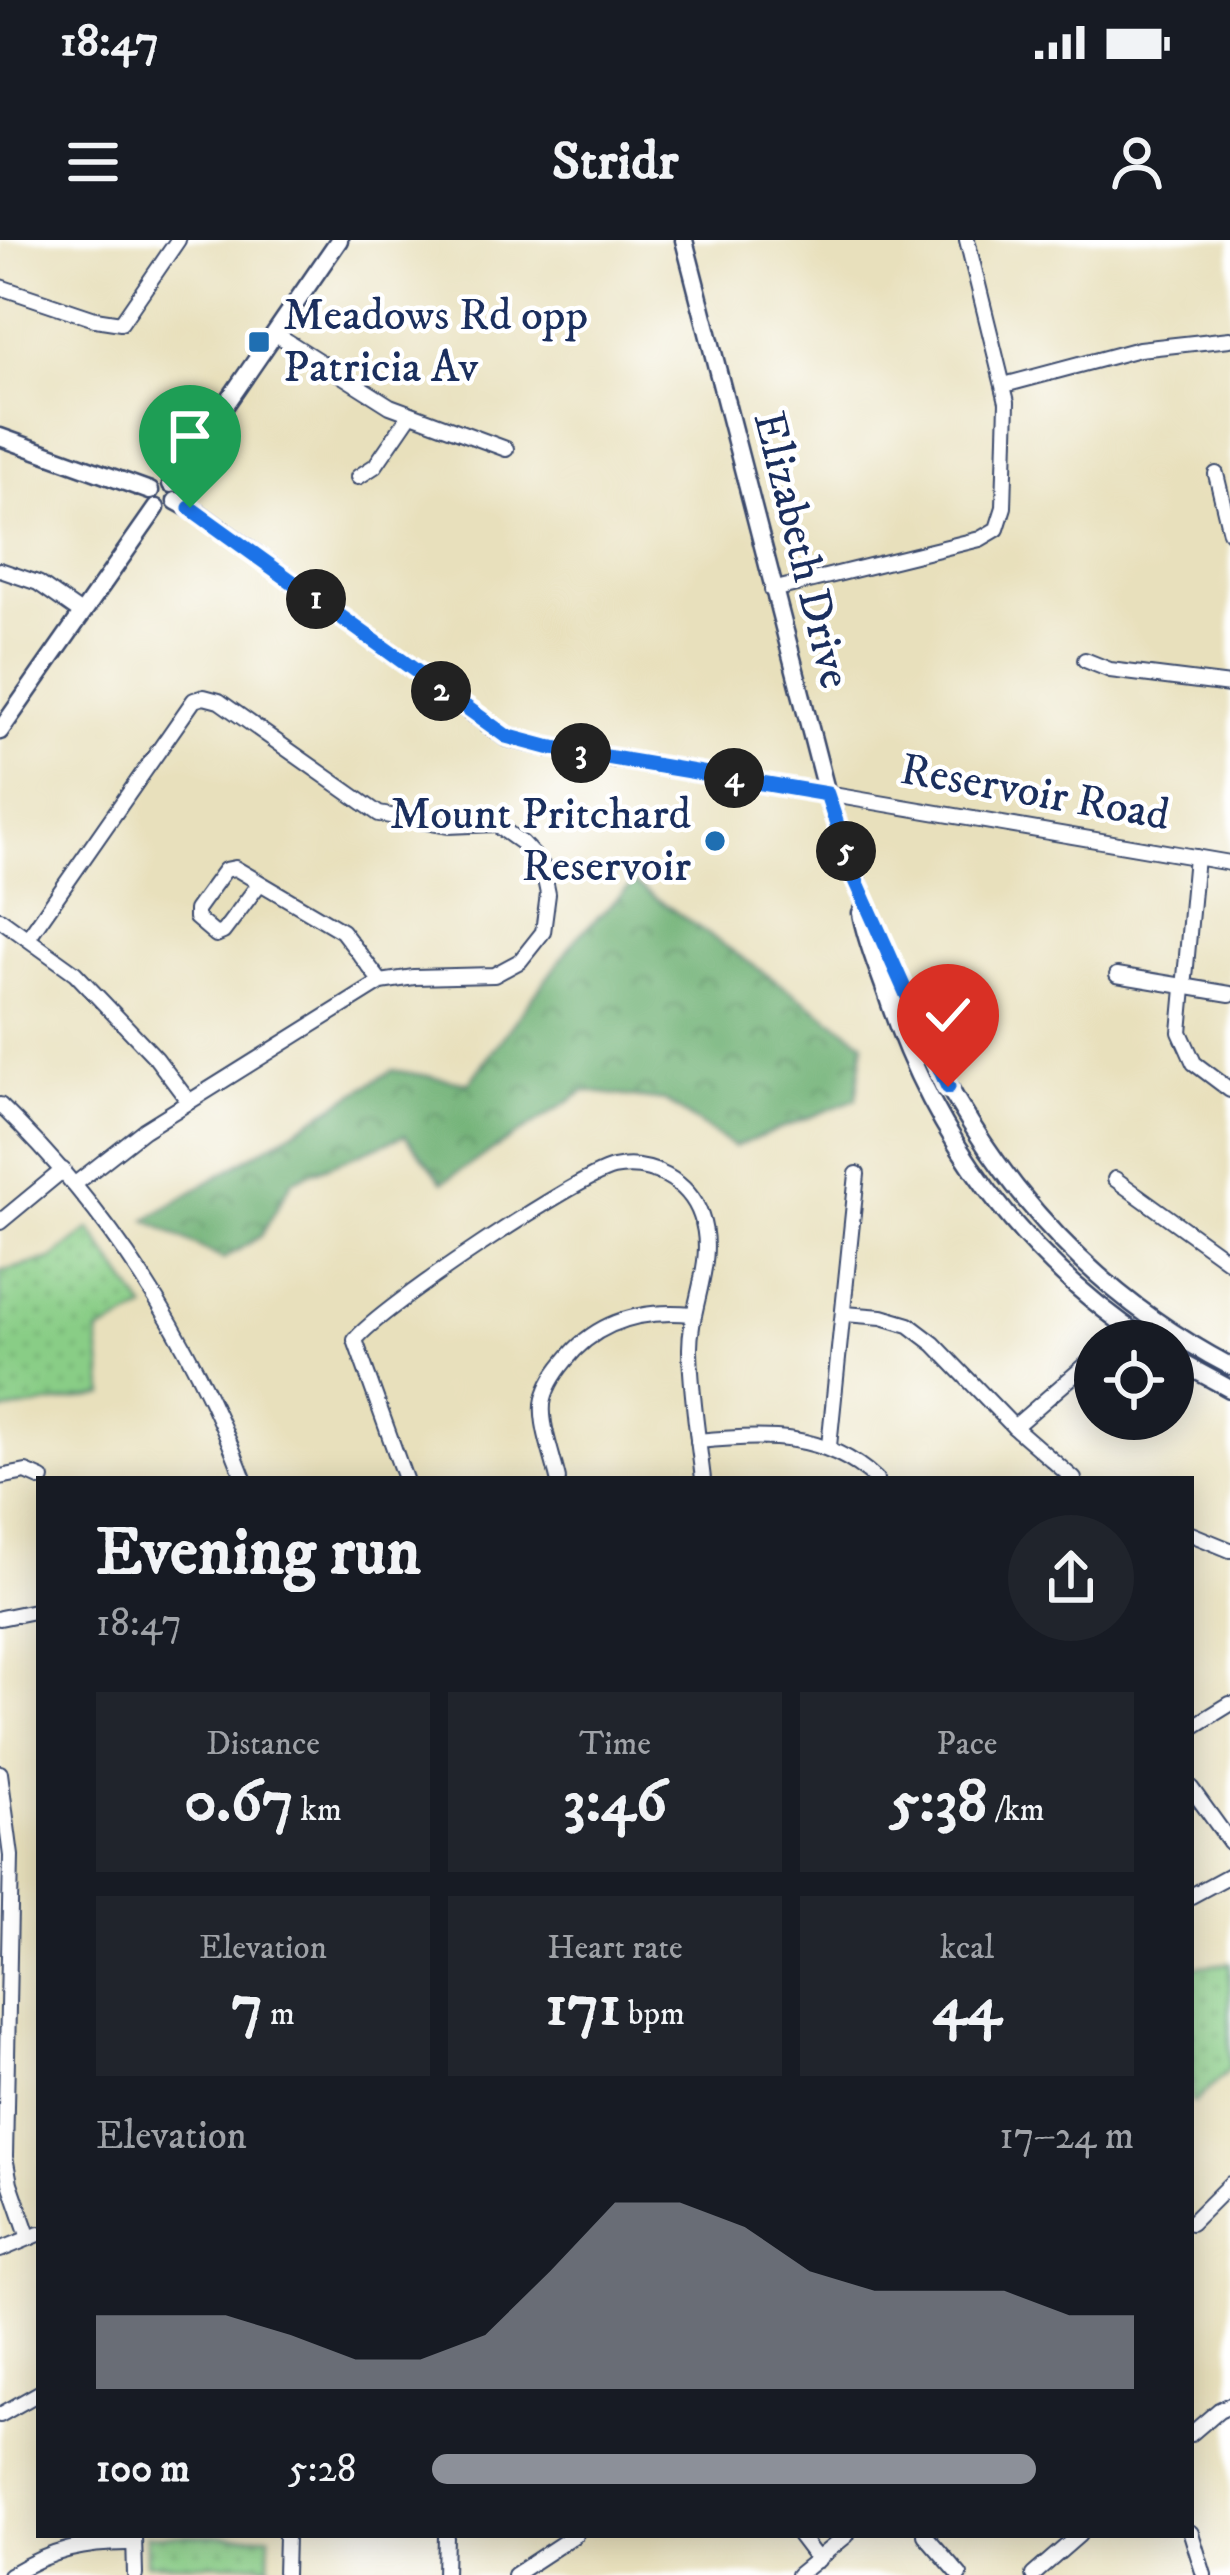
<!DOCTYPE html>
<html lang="en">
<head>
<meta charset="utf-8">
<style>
  body { margin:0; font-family:"IM FELL DW Pica",serif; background:#20242c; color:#f1f3f6; height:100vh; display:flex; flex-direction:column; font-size:45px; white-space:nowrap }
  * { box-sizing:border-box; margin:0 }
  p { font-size:39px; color:#9ea1a6 }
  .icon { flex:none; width:66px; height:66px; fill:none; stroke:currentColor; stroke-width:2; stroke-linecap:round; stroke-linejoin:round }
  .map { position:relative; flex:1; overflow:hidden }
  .panel { position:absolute; left:36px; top:1236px; width:1158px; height:1062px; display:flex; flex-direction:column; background:#171b24; border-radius:0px; box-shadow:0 6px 30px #0003 }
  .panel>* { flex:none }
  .fabs { position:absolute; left:1074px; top:1080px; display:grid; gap:24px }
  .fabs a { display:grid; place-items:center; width:120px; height:120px; border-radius:50%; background:#171b24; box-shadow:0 6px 30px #0003; font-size:60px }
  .pin { position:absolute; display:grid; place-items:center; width:102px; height:102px; color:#fff; margin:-123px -51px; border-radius:50% 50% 50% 0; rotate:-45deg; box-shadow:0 0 12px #0007 }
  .pin .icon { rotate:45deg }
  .km { position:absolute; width:60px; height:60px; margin:-30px; border-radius:50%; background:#222; color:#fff; font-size:33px; line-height:60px; text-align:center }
  .round { display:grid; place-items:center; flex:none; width:126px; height:126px; border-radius:63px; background:#20242c }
  .head { display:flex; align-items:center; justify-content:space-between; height:204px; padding:0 60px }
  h1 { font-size:66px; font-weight:700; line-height:90px }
  .stats { display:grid; grid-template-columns:repeat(3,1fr); gap:18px; height:204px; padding:12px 60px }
  .stats div { display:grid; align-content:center; border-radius:0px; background:#20242c; text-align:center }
  .stats b { font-size:60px; font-weight:700 }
  .stats small { font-size:33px; font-weight:400 }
  .stats p { font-size:33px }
  .chart { height:336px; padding:24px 60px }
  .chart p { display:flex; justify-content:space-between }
  .chart svg { width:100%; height:216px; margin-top:12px; fill:#8c9099; opacity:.7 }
  ul { padding:0 60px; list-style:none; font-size:39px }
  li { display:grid; grid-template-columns:192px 144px 1fr; align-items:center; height:90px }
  li i { height:30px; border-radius:15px; background:#8c9099 }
  .status { display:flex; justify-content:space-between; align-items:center; height:84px; padding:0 60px; background:#171b24; direction:ltr }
  .status svg { height:33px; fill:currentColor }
  header { display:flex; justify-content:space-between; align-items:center; height:156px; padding:0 60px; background:#171b24; font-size:54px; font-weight:700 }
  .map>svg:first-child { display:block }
  .forest { fill:url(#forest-crowns); stroke:#447068; stroke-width:3 }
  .park { fill:url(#park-dots); stroke:#527e72; stroke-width:3 }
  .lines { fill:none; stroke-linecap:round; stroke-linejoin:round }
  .minor-casing { stroke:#3a4a6c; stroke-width:18 }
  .major-casing { stroke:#3a4a6c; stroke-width:21 }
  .minor { stroke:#fff; stroke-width:14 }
  .major { stroke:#fff; stroke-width:16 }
  .route-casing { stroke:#fff; stroke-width:24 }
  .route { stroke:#1a73e8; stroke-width:15 }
  .poi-dot { fill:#1f6fb2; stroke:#fff; stroke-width:4.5 }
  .labels { text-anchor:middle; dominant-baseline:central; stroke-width:9; stroke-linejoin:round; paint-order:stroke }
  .poi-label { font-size:45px; fill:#1b2f5e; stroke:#fff; text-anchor:start }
  .street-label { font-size:45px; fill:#1b2f5e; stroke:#fff }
</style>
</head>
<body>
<div class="status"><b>18:47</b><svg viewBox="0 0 49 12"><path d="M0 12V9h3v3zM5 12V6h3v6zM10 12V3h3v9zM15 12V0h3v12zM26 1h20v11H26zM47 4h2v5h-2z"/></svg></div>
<header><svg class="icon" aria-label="menu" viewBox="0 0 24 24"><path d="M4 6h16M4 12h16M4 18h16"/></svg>Stridr<svg class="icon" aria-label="person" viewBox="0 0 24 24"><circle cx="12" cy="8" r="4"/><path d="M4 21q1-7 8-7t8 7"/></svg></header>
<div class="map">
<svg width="1230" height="2335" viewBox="0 0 1230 2335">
  <defs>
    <pattern id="forest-crowns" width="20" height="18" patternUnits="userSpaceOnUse" patternTransform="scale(3)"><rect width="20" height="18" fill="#6eb073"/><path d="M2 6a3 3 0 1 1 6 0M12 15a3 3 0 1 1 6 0" fill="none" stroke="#5a9062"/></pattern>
    <pattern id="park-dots" width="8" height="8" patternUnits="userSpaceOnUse" patternTransform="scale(3)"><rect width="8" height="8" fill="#89cd86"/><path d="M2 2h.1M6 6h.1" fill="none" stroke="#76b076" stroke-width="1.8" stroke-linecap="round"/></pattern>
  </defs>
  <rect width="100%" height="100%" fill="#fff"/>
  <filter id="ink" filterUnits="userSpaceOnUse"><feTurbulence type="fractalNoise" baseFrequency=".00833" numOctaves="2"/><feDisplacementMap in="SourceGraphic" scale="24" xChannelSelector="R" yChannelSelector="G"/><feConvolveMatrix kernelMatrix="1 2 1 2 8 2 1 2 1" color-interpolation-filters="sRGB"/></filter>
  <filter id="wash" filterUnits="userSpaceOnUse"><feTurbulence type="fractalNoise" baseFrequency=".004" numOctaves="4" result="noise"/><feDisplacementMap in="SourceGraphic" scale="48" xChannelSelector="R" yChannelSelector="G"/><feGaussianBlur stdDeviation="2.7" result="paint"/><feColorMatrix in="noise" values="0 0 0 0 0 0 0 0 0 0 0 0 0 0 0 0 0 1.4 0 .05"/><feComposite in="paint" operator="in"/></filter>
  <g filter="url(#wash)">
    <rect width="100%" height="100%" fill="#e8e0bc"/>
    <path class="forest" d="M634 643 864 802 856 859 734 907 665 861 585 851 443 942 405 895 293 940 261 996 223 1019 146 980 393 830 469 843 578 696Z"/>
    <g class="park">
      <path d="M90 989 146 1070 98 1093 105 1155 0 1172V1032L52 1019Z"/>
      <path d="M1230 1723V1829L1194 1863 1191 1861V1724L1193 1727Z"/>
      <path d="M146 2295H270L269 2324 146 2323Z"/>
    </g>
  </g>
  <g filter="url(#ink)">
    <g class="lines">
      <defs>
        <g id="minor">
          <path d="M0 47 95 79 121 83 178 0"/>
          <path d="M276 94 390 166 506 209"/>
          <path d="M1004 145 1139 109 1230 99"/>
          <path d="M1216 234 1230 292"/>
          <path d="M358 237 375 226 410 175"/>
          <path d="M0 330 38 343 81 373"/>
          <path d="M772 350 980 299 997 289 1004 267 1007 162 967 0"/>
          <path d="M1085 420 1110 430 1230 445"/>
          <path d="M827 554 1230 623"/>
          <path d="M1196 617 1180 792 1194 823 1230 850"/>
          <path d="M260 643 223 692 216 695 196 678V670L225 630 235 628 342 691 381 742"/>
          <path d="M0 679 75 733 156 818 189 862"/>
          <path d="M28 698 194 460 204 457 219 461 379 574 448 586 495 584 522 603 542 625 548 654 543 692 520 721 494 735 414 737 381 742 144 890 75 944"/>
          <path d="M1117 735 1230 754"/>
          <path d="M0 865C111 973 189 1094 244 1239"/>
          <path d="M1115 939 1230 1022"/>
          <path d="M0 982 63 930"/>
          <path d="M845 1074 882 1077 909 1085 934 1104 1014 1187 1074 1239"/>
          <path d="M1014 1187 1095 1117"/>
          <path d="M698 1201C764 1194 825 1192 876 1239"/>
          <path d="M829 1206 857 934"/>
          <path d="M0 1237 26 1232 42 1239"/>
          <path d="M405 1239 355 1100C380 1068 576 937 613 928 650 920 689 941 701 976 717 1021 689 1066 690 1111 691 1154 698 1197 703 1239"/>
          <path d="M558 1239C553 1217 541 1186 543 1164 545 1148 555 1133 565 1121 596 1081 642 1069 693 1074"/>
          <path d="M1191 1294 1230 1310"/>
          <path d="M0 1378 39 1370"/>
          <path d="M1191 1488 1230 1464"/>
          <path d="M0 1533 11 1616 5 1917 10 1943 29 1998"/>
          <path d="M1191 1548 1230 1602"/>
          <path d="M1191 1656 1230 1635"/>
          <path d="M1191 1983 1230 1944"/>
          <path d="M0 2010 39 1994"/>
          <path d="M0 2175 39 2153"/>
          <path d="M1191 2194 1219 2170 1230 2165"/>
          <path d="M1191 2293 1204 2335"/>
          <path d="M134 2295 135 2335"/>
          <path d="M799 2295 818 2320"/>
          <path d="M925 2295 960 2335"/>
          <path d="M10 2335C51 2310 86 2302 134 2303"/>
          <path d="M285 2335 286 2295"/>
          <path d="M445 2335 446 2295"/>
          <path d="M514 2335 575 2295"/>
          <path d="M798 2335 847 2295"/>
          <path d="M1033 2335 1079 2295"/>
        </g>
        <g id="major">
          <path d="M684 0 827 554C905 792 998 1004 1230 1126"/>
          <path d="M0 197 150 251"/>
          <path d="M171 244 339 0"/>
          <path d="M176 261 200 274 506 497 547 507 827 554"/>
          <path d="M0 491 156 268"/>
          <path d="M861 673C866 700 877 726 886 752 932 895 1022 1018 1148 1101"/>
          <path d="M1173 1118 1230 1149"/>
        </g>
      </defs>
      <use href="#minor" class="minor-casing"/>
      <use href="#major" class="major-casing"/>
      <use href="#minor" class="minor"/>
      <use href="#major" class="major"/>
    </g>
  </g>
  <g class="lines" filter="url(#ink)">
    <defs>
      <path id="route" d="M190 268 506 496 547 507 827 554 854 636 948 847"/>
    </defs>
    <use href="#route" class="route-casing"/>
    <use href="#route" class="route"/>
  </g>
  <g class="poi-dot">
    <rect x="247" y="90" width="24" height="24" rx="6"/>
    <circle cx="715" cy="601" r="12"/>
  </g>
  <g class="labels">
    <g class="poi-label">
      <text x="283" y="76">Meadows Rd opp<tspan x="283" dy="52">Patricia Av</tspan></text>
      <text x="691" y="575" text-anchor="end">Mount Pritchard<tspan x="691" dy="52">Reservoir</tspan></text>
    </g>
    <g class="street-label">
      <text transform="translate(801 310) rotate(76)">Elizabeth Drive</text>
      <text transform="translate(1035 553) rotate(10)">Reservoir Road</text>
    </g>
  </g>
</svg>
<div class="fabs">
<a><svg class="icon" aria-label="locate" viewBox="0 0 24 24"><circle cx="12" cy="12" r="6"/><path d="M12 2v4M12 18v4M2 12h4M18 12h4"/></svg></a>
</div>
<div class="pin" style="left:190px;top:268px;background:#1e9e55"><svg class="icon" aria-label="arrive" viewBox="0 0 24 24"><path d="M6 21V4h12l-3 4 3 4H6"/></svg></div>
<div class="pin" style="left:948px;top:847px;background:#d93025"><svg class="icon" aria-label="check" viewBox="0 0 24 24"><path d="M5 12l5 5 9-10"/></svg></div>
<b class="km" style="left:316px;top:359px">1</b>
<b class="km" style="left:441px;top:451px">2</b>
<b class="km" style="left:581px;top:513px">3</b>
<b class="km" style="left:734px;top:538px">4</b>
<b class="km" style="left:846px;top:611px">5</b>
<section class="panel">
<div class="head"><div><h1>Evening run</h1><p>18:47</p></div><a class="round"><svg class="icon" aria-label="share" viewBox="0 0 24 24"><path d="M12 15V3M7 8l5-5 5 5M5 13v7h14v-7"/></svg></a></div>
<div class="stats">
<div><p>Distance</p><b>0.67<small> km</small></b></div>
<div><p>Time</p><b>3:46</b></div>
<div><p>Pace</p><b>5:38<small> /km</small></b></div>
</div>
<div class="stats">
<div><p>Elevation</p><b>7<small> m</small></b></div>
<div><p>Heart rate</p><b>171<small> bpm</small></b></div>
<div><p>kcal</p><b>44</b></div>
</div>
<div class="chart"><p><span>Elevation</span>17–24 m</p>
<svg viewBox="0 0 160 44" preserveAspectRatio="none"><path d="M0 44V29L10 29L20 29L30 33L40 38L50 38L60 33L70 20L80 6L90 6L100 11L110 20L120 24L130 24L140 24L150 29L160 29V44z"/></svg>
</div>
<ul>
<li><b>100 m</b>5:28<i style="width:86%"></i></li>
</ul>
</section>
</div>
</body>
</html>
